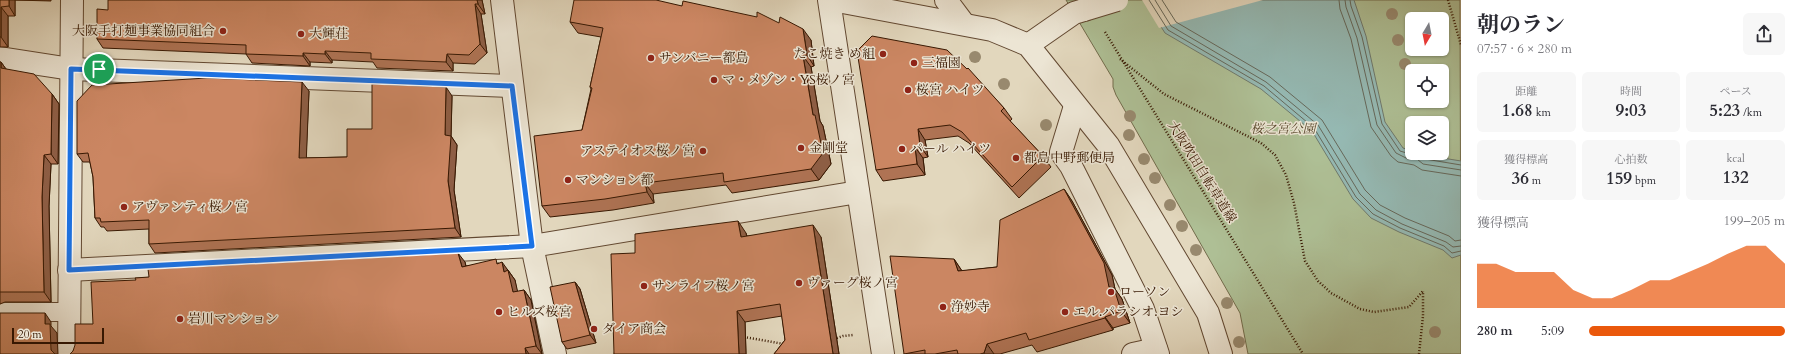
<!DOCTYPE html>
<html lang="ja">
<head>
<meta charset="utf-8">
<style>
  body { margin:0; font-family:Cardo,"Noto Serif JP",serif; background:#f7f7f7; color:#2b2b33; height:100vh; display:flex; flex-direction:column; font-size:15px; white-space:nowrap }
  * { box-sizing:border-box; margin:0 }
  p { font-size:13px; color:#7c7c81 }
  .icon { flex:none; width:22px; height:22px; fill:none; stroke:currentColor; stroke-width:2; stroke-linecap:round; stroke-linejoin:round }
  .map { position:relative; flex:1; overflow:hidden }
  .details { display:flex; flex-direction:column; background:#fff; width:340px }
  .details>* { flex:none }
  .needle { width:26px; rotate:190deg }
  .fabs { position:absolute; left:1405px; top:12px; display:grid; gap:8px }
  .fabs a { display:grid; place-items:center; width:44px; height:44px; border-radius:6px; background:#fff; box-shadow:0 1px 3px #0004; font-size:20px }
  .scale { position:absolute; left:12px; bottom:10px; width:92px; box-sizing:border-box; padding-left:4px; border:2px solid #371802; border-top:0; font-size:11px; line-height:14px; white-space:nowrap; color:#371802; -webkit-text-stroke:3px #ece5d4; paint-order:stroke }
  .pin { position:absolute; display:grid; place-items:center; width:34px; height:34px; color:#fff; margin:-17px; border:2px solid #fff; border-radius:50%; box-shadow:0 1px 4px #0007 }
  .round { display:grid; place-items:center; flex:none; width:42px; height:42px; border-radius:6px; background:#f7f7f7 }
  .head { display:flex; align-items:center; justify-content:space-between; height:68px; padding:0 16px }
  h1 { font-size:22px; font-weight:700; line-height:30px }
  .metrics { display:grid; grid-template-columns:repeat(3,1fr); gap:6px; height:68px; padding:4px 16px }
  .metrics div { display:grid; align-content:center; border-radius:6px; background:#f7f7f7; text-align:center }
  .metrics b { font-size:17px; font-weight:700 }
  .metrics small { font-size:11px; font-weight:400 }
  .metrics p { font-size:11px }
  .chart { height:112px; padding:8px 16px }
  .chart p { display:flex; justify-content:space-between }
  .chart svg { width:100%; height:72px; margin-top:4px; fill:#ea580c; opacity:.7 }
  ul { padding:0 16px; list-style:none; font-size:13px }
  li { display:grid; grid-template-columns:64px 48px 1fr; align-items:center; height:30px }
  li i { height:10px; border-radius:5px; background:#ea580c }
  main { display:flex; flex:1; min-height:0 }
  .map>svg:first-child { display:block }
  .green { fill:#aebf95; stroke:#726c4c; fill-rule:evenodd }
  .water { fill:#95b9b3; stroke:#6f796c }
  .pier { fill:#e2d7bd }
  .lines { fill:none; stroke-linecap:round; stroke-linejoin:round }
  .shore { stroke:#66685a; stroke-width:1 }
  .service-casing { stroke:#624831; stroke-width:20 }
  .minor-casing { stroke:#624831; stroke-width:24 }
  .tertiary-casing { stroke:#624831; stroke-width:24 }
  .path { stroke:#371802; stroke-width:2.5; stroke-dasharray:1 2; stroke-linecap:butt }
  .service { stroke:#ece5d4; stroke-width:18 }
  .minor { stroke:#ece5d4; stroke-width:22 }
  .tertiary { stroke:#ece5d4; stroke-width:22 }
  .tertiary-bridge-casing { stroke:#624831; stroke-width:24; stroke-linecap:butt }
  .tertiary-bridge { stroke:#ece5d4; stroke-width:22 }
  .tree { fill:#98896e }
  .wall { fill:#af7354; stroke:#371802 }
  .shaded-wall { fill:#8e5e45; stroke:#371802 }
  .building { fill:#cb8662; stroke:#371802 }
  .route-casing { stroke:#fff; stroke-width:8 }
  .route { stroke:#1a73e8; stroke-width:5 }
  .poi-dot { fill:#8f2418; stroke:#ece5d4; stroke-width:1.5 }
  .labels { text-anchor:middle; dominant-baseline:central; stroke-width:3; stroke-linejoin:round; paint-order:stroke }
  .poi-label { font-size:13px; fill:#371802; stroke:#ece5d4; text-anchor:start }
  .park-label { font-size:13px; font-style:italic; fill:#5b4a2e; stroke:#ece5d4 }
  .street-label { font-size:13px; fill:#371802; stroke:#ece5d4 }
</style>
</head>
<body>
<main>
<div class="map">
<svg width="1461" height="354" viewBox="0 0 1461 354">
  <rect width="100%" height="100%" fill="#e2d7bd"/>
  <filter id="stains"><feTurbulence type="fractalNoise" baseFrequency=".005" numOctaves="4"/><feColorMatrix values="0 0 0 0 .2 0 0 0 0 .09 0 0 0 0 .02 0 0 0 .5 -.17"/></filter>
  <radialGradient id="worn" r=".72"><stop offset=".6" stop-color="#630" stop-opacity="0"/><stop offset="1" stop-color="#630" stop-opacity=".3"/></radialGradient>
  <path class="green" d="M1066 0H1460L1461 354H1248L1240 313 1116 95 1113 87V79ZM1412 19H1442V49H1412ZM1412 71H1442V101H1412ZM1412 123H1442V153H1412Z"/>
  <path class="water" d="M1144 0H1354L1366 36 1385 122 1403 148 1412 151V153L1461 161V255L1452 258 1443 250 1399 232 1371 218 1353 199 1312 131 1261 89 1165 33Z"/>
  <path class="pier" d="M1142 0H1263L1159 28Z"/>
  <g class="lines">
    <g class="shore">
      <path d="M1149 0 1168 30 1264 86 1314 128 1356 197 1373 214 1400 228 1444 246 1452 253 1461 251"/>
      <path d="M1155 0 1171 26 1266 82 1318 125 1360 194 1376 210 1402 224 1446 242 1453 247 1461 246"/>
      <path d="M1162 0 1176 22 1270 77 1322 120 1365 190 1380 205 1405 218 1449 236 1455 241 1461 240"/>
      <path d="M1339 0 1340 9 1351 39 1371 127 1391 156 1398 162 1414 165 1422 170 1461 176"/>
      <path d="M1345 0 1346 7 1357 38 1377 125 1396 153 1408 159H1417L1423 164 1461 170"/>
      <path d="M1350 0 1351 6 1362 37 1382 124 1400 151 1410 154 1415 153"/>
      <path d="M1421 153 1422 157 1425 159 1461 165"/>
    </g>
    <defs>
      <path id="service" d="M5 312H68"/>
      <g id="minor">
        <path d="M0 58 71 69 512 86"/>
        <path d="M1075 106 1061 152 1071 166 1143 309 1158 354"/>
        <path d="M69 354 72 0"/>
        <path d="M1133 354 1156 349"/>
      </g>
      <g id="tertiary">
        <path d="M502 0 532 246 555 354"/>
        <path d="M829 0 883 354"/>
        <path d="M832 0 992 30 1028 45 1108 145 1208 313 1221 354"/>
        <path d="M946 0 964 24"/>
        <path d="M1028 45 1074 13 1084 10"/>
        <path d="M69 270 532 246 858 192"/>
      </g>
    </defs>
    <use href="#service" class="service-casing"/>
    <use href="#minor" class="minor-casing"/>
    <use href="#tertiary" class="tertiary-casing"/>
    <g class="path">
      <path d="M1448 0 1461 45"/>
      <path d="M1105 32 1303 354"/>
      <path d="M1120 59 1164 94 1261 143 1275 155 1286 175 1294 203 1305 261 1318 281 1331 293 1360 309 1374 312 1409 307 1423 291"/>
      <path d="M744 337 784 344"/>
      <path d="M834 339 843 336 853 335"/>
      <path d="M1419 354 1423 316V291"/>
    </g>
    <use href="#service" class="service"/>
    <use href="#minor" class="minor"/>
    <use href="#tertiary" class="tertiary"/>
    <defs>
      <path id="tertiary-bridge" d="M1084 10 1117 0"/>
    </defs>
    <use href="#tertiary-bridge" class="tertiary-bridge-casing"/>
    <use href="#tertiary-bridge" class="tertiary-bridge"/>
  </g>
  <g class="tree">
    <circle cx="1392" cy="14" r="6"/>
    <circle cx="1398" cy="40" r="6"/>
    <circle cx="975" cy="57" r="6"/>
    <circle cx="1405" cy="64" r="6"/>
    <circle cx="1004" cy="84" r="6"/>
    <circle cx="1130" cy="116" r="6"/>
    <circle cx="1046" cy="125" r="6"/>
    <circle cx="1129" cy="135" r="6"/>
    <circle cx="1144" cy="159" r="6"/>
    <circle cx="1155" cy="178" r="6"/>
    <circle cx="1170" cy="205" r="6"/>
    <circle cx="1182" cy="226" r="6"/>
    <circle cx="1196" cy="250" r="6"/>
    <circle cx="1227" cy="303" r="6"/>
    <circle cx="1435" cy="332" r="6"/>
    <circle cx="1239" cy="342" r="6"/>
  </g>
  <g class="wall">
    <path d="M0 0H51V1L15 0V16H8V47H0Z"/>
    <path d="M482 0 485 14H481L487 53 475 64 453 63V71L377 68 373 62 332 60V63L310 62V66L252 63 246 54 103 48 97 39 108 10Z"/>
    <path d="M570 22 811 40 814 66 811 67 820 121 823 126 831 164 819 180 732 193 726 185 653 194 654 203 613 210 550 217 542 206 582 130 591 89 590 87 601 37 578 33Z"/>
    <path d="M0 62H1L6 69 52 94 59 104 58 164H51L49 206 51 302H5L0 304Z"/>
    <path d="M967 69 1004 108 1012 119 1010 121 1043 156 1051 167 1019 198 969 143 958 136 925 140 928 157 923 158 925 175 883 181 876 170Z"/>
    <path d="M309 91 306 158 347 157 372 129 452 96 451 136 457 145 454 190 461 237 155 253 149 244V229L107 231 104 227H101L95 218 93 177 90 162H83L77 154Z"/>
    <path d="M1064 189 1072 201 1112 275 1115 289 1122 299 1130 323 1113 328V330L1037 352 1032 345 1000 354H904L954 259 962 271 997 267Z"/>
    <path d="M746 233 747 236 821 237 839 354H774L785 340 782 316 745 322 746 354H614L635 253Z"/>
    <path d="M465 262 466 266 499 263 508 270 515 280 517 292 524 290 531 300 542 354H70L73 351 93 324Z"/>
    <path d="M575 282 580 289 596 343 567 349 562 342Z"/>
  </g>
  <g class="shaded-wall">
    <path d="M9 0H15V16L9 6Z"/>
    <path d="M477 0H482L485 14 478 4Z"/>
    <path d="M475 4 481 14 487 53 480 44Z"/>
    <path d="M1 7 8 16V47L1 37Z"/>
    <path d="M803 29 811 40 814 66 807 55Z"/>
    <path d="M325 51 332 60V63L325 54Z"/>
    <path d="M303 53 310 62V66L303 56Z"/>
    <path d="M447 54 453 63V71L446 62Z"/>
    <path d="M803 56 811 67 820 121 823 126 831 164 819 180 811 169 813 115Z"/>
    <path d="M1 62 8 72 1 68Z"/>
    <path d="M302 82 309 91 306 167 299 158Z"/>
    <path d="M446 87 452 96 451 136 457 145 454 190 461 237 455 228 448 181 445 135Z"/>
    <path d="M52 94 59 104 58 164 51 154Z"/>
    <path d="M918 129 925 140 928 157 920 146Z"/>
    <path d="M915 147 923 158 925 175 917 164Z"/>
    <path d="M44 155 51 164 49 206 51 302 44 292 42 197Z"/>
    <path d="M645 183 653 194 654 203 647 192Z"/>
    <path d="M1064 189 1072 201 1112 275 1115 289 1122 299 1130 323 1121 311 1109 287Z"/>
    <path d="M738 221 746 233 749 248 741 237Z"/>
    <path d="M813 225 821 237 839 354H833Z"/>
    <path d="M458 253 465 262 468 277 462 267Z"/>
    <path d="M954 259 962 271H958Z"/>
    <path d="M502 262 515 280 520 302 513 292 504 272Z"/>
    <path d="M575 282 580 289 596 343 590 335Z"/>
    <path d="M524 290 531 300 542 354 536 346Z"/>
    <path d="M737 311 745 322 746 354H739Z"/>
    <path d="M45 313 51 322V326L57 333 58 354H54L51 350 45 324Z"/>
    <path d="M1105 317 1113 328V330L1105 318Z"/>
    <path d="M987 344 994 354H984V353Z"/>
    <path d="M525 348 529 354H526Z"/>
  </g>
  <g class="building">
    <path d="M0 0H9V6L1 7V37H0Z"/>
    <path d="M108 0H477L478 4H475L480 44 469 55 447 54 446 62 371 59V53L325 51V54L303 53V56L246 54V45L97 39V9L108 10Z"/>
    <path d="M574 0H656L682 6 683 1 757 17V12L779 23 780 17 803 29 807 55 803 56 813 115H815L823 153 811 169 724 182 723 173 645 183 647 192 605 199 542 206 534 136 582 130 592 88 590 87 603 28 570 22Z"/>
    <path d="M872 36 947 50 967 69 968 68 1004 108 1001 111 1043 156 1012 187 962 132 950 125 918 129 920 146 915 147 917 164 876 170 857 51Z"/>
    <path d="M0 62H1V68L34 74 52 94 51 154 44 155 42 197 44 292H0Z"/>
    <path d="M207 78 302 82 299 158 347 157V129H372V84L446 87 445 135 451 136 448 181 455 228 149 244V220L101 222 100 218H95L93 177 88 153 77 154V101L92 85Z"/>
    <path d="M1064 189 1104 263 1109 287 1114 288 1121 311 1105 317V318L1029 340 1026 333 987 344 984 353 980 354H958L957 350 935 354H925V350L904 354 890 256 954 259 958 271 997 267 1000 220Z"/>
    <path d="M738 221 741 237 813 225 833 354H774L785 340 780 304 737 311 739 354H614L611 254 635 253V234Z"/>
    <path d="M458 253 462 267 496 259 497 264 502 262 504 272 508 270 513 292 524 290 536 346 525 348 526 354H70L73 351 75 345V324H93L91 282 136 280 135 278 149 277 148 269Z"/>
    <path d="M575 282 590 335 562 342 550 287Z"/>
    <path d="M0 313H45V324H50L51 350 55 354H0Z"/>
  </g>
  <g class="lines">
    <defs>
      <path id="route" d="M71 69 512 86 532 246 69 270Z"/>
    </defs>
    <use href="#route" class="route-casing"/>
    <use href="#route" class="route"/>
  </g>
  <g class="poi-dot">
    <circle cx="223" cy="31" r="4"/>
    <circle cx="301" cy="34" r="4"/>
    <circle cx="883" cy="54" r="4"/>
    <circle cx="651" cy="58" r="4"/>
    <circle cx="914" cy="63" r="4"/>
    <circle cx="714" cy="80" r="4"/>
    <circle cx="908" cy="90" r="4"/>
    <circle cx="801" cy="148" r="4"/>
    <circle cx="902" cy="149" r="4"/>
    <circle cx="703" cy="151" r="4"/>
    <circle cx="1016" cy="158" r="4"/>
    <circle cx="568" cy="180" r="4"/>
    <circle cx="124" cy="207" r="4"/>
    <circle cx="799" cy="283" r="4"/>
    <circle cx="644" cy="286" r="4"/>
    <circle cx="1111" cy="292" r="4"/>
    <circle cx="943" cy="307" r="4"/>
    <circle cx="499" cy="312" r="4"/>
    <circle cx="1065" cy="312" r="4"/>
    <circle cx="180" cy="319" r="4"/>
    <circle cx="594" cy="329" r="4"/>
  </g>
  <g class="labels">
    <g class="poi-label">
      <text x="215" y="31" text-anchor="end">大阪手打麺事業協同組合</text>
      <text x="309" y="34">大輝荘</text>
      <text x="875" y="54" text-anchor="end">たこ焼き め組</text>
      <text x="659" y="58">サンバニー都島</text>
      <text x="922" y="63">三福園</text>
      <text x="722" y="80">マ・メゾン・YS桜ノ宮</text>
      <text x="916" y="90">桜宮 ハイツ</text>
      <text x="809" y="148">金剛堂</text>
      <text x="910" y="149">パール ハイツ</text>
      <text x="695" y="151" text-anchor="end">アステイオス桜ノ宮</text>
      <text x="1024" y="158">都島中野郵便局</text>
      <text x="576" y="180">マンション都</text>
      <text x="132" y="207">アヴァンティ桜ノ宮</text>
      <text x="807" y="283">ヴァーグ桜ノ宮</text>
      <text x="652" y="286">サンライフ桜ノ宮</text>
      <text x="1119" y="292">ローソン</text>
      <text x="951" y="307">浄妙寺</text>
      <text x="507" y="312">ヒルズ桜宮</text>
      <text x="1073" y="312">エル.パラシオ.ヨシ</text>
      <text x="188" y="319">岩川マンション</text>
      <text x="602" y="329">ダイア商会</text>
    </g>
    <g class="park-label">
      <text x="1283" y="129">桜之宮公園</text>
    </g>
    <g class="street-label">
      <text transform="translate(1202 172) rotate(58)">大阪吹田自転車道線</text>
    </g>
  </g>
  <rect width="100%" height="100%" filter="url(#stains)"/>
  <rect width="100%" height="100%" fill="url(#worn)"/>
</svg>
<div class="fabs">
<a><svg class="needle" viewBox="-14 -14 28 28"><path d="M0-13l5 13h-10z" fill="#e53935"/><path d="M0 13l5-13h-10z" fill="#7c7c81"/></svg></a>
<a><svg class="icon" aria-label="locate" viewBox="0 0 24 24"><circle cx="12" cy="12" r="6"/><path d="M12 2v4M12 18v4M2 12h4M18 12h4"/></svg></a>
<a><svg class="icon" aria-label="layers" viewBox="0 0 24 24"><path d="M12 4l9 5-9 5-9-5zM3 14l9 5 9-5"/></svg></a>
</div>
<div class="scale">20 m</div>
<div class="pin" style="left:99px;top:69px;background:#1e9e55"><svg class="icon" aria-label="arrive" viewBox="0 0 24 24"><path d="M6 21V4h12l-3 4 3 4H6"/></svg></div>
</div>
<section class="details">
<div class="head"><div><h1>朝のラン</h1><p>07:57 · 6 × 280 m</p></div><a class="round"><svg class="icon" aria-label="share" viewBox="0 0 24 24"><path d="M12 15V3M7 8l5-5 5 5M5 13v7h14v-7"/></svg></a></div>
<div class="metrics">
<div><p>距離</p><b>1.68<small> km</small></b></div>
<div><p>時間</p><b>9:03</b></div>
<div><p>ペース</p><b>5:23<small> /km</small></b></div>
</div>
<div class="metrics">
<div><p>獲得標高</p><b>36<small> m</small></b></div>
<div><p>心拍数</p><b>159<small> bpm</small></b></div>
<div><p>kcal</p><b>132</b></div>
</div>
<div class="chart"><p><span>獲得標高</span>199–205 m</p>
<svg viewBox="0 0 160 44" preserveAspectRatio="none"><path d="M0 44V17L10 17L20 22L30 22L40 22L50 33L60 38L70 38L80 33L90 27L100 27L110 22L120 17L130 11L140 6L150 6L160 17V44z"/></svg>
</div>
<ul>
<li><b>280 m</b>5:09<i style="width:100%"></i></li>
</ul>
</section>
</main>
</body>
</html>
